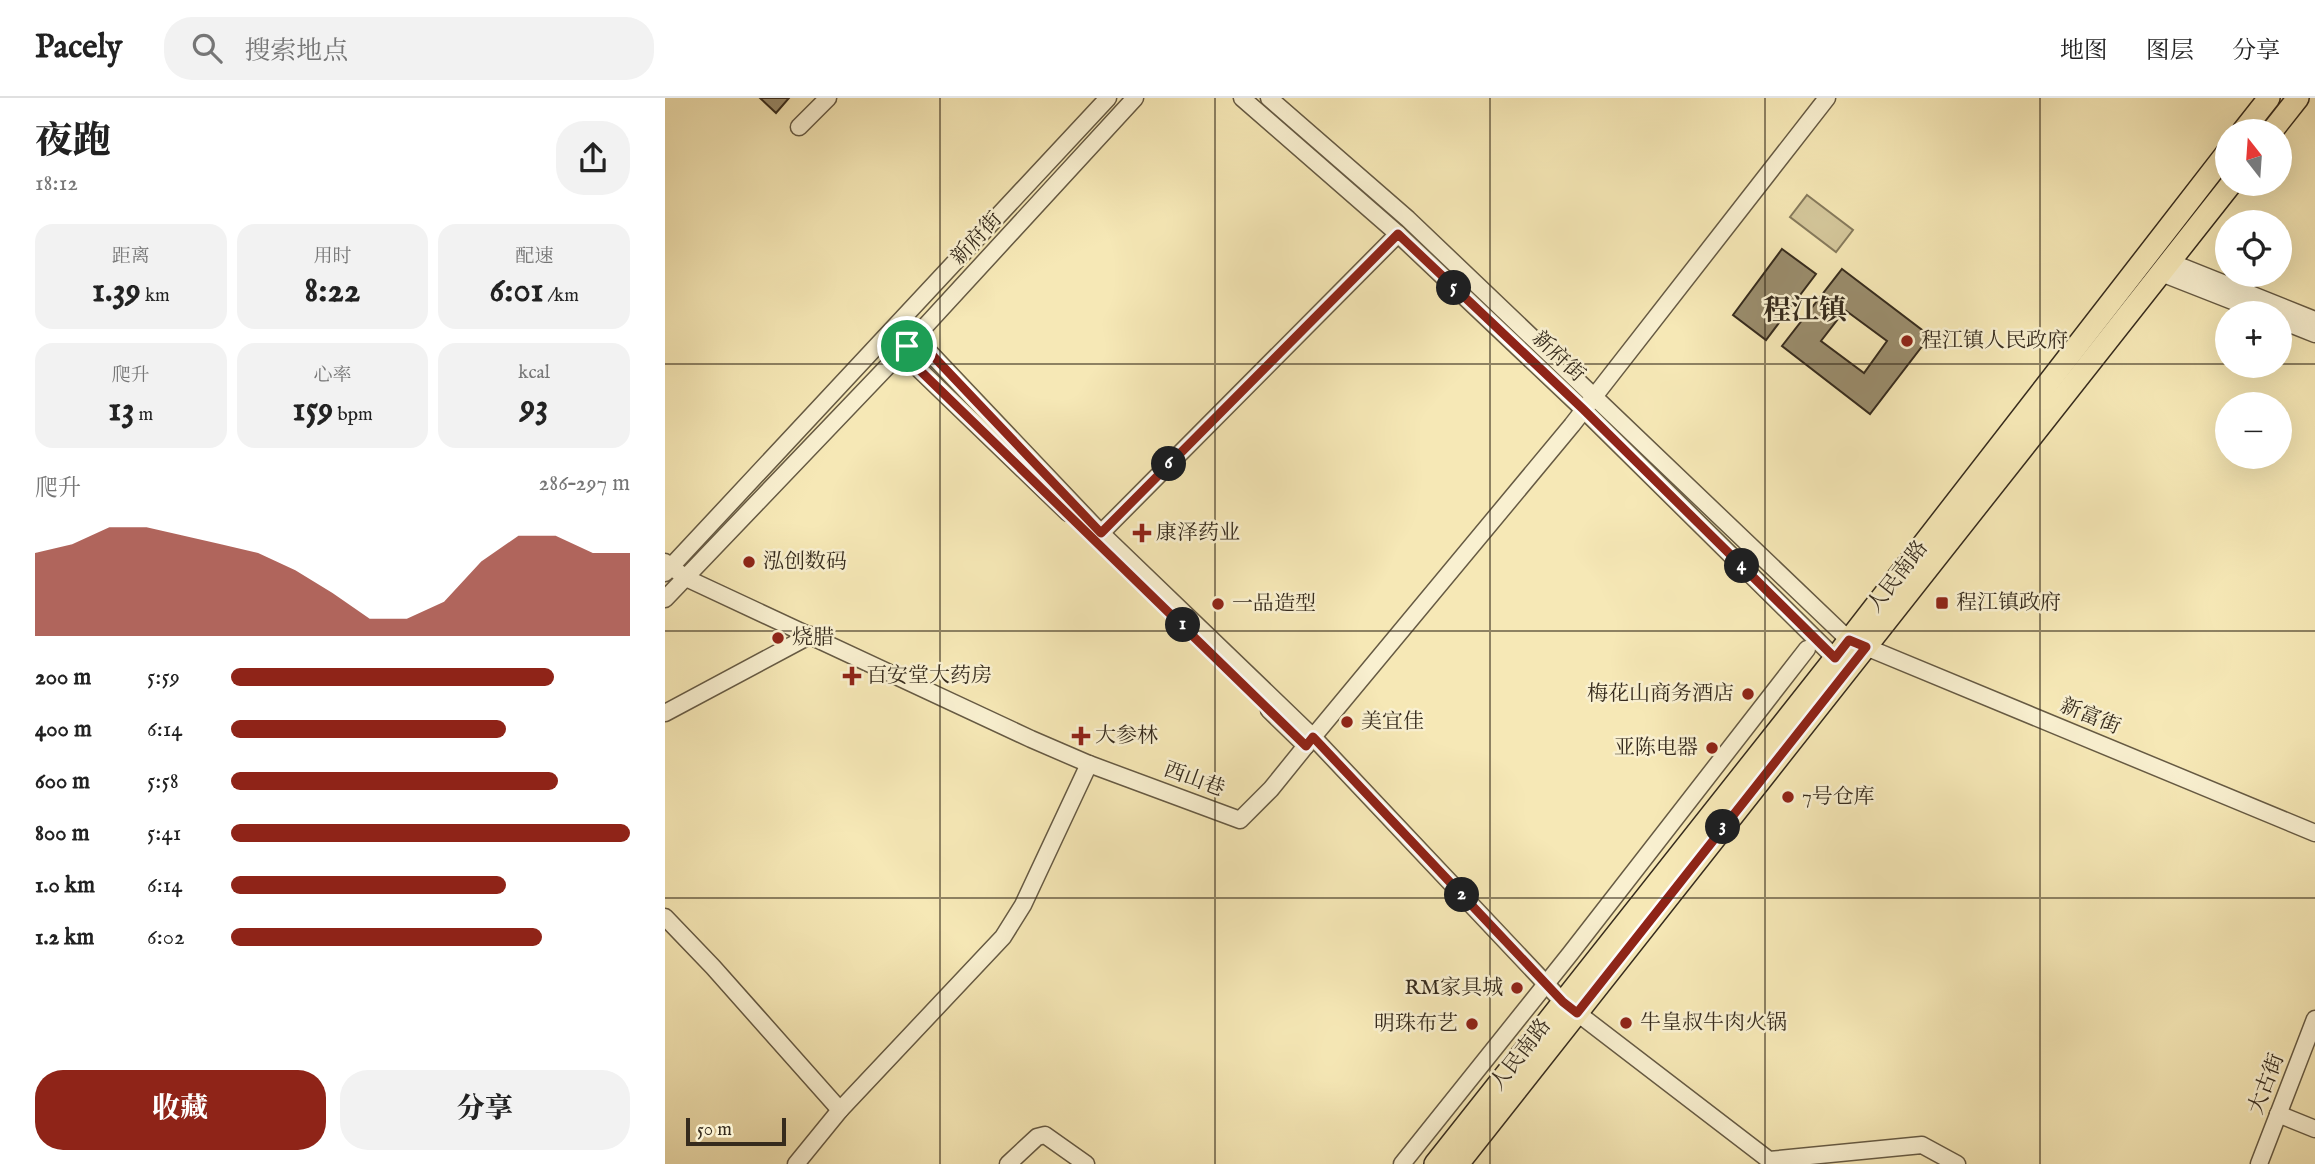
<!DOCTYPE html>
<html lang="zh">
<head>
<meta charset="utf-8">
<style>
  body { margin:0; font-family:"IM FELL English","Noto Serif SC",serif; background:#f2f2f2; color:#222; height:100vh; display:flex; flex-direction:column; font-size:26px; white-space:nowrap }
  * { box-sizing:border-box; margin:0 }
  p { font-size:23px; color:#767676 }
  .icon { flex:none; width:38px; height:38px; fill:none; stroke:currentColor; stroke-width:2; stroke-linecap:round; stroke-linejoin:round }
  .map { position:relative; flex:1; overflow:hidden }
  .side { display:flex; flex-direction:column; background:#fff; width:665px }
  .side>* { flex:none }
  .needle { width:46px; rotate:343deg }
  .fabs { position:absolute; left:1550px; top:21px; display:grid; gap:14px }
  .fabs a { display:grid; place-items:center; width:77px; height:77px; border-radius:50%; background:#fff; box-shadow:0 7px 28px #0002; font-size:35px }
  .scale { position:absolute; left:21px; bottom:18px; width:100px; box-sizing:border-box; padding-left:7px; border:4px solid #362b1d; border-top:0; font-size:19px; line-height:24px; white-space:nowrap; color:#362b1d; -webkit-text-stroke:5px #f9f0d0; paint-order:stroke }
  .pin { position:absolute; display:grid; place-items:center; width:60px; height:60px; color:#fff; margin:-30px; border:4px solid #fff; border-radius:50%; box-shadow:0 2px 7px #0007 }
  .km { position:absolute; width:35px; height:35px; margin:-18px; border-radius:50%; background:#222; color:#fff; font-size:19px; line-height:35px; text-align:center }
  .round { display:grid; place-items:center; flex:none; width:74px; height:74px; border-radius:28px; background:#f2f2f2 }
  .overview { display:flex; align-items:center; justify-content:space-between; height:119px; padding:0 35px }
  h1 { font-size:38px; font-weight:800; line-height:52px }
  .metrics { display:grid; grid-template-columns:repeat(3,1fr); gap:10px; height:119px; padding:7px 35px }
  .metrics div { display:grid; align-content:center; border-radius:18px; background:#f2f2f2; text-align:center }
  .metrics b { font-size:35px; font-weight:800 }
  .metrics small { font-size:19px; font-weight:400 }
  .metrics p { font-size:19px }
  .chart { height:196px; padding:14px 35px }
  .chart p { display:flex; justify-content:space-between }
  .chart svg { width:100%; height:126px; margin-top:7px; fill:#8f2418; opacity:.7 }
  .action { display:flex; gap:14px; margin-top:auto; padding:14px 35px }
  .action a { flex:1; height:80px; border-radius:28px; background:#8f2418; color:#fff; font-size:28px; font-weight:800; line-height:80px; text-align:center }
  .action a+a { background:#f2f2f2; color:#222 }
  ul { padding:0 35px; list-style:none; font-size:23px }
  li { display:grid; grid-template-columns:112px 84px 1fr; align-items:center; height:52px }
  li i { height:18px; border-radius:9px; background:#8f2418 }
  header { display:flex; align-items:center; gap:42px; box-sizing:border-box; height:98px; padding:0 35px; background:#fff; border-bottom:2px solid #e0e0e0 }
  header strong { font-size:33px }
  nav { display:flex; gap:38px; margin-inline-start:auto; font-size:24px }
  .search { width:490px; height:63px; background:#f2f2f2; display:flex; align-items:center; gap:18px; box-sizing:border-box; padding:0 24px; border-radius:28px; color:#767676; font-size:26px }
  main { display:flex; flex:1; min-height:0 }
  .map>svg:first-child { display:block }
  .green { fill:#d5c89c; stroke:#867a5c; stroke-width:2 }
  .building { fill:#9a8d6d; stroke:#362b1d; stroke-width:2; fill-rule:evenodd }
  .lines { fill:none; stroke-linecap:round; stroke-linejoin:round }
  .minor-casing { stroke:#665a43; stroke-width:19 }
  .major-casing { stroke:#362b1d; stroke-width:24 }
  .minor { stroke:#f9f0d0; stroke-width:16 }
  .major { stroke:#f6e8b6; stroke-width:21 }
  .route-casing { stroke:#fff; stroke-width:14 }
  .route { stroke:#8f2418; stroke-width:9 }
  .grid { fill:none; stroke:#362b1d; stroke-width:2; stroke-opacity:0.55 }
  .poi-dot { fill:#8f2418; stroke:#f9f0d0; stroke-width:2.5 }
  .labels { text-anchor:middle; dominant-baseline:central; stroke-width:5; stroke-linejoin:round; paint-order:stroke }
  .street-label { font-size:21px; fill:#362b1d; stroke:#f9f0d0 }
  .poi-label { font-size:21px; fill:#362b1d; stroke:#f9f0d0; text-anchor:start }
  .district-label { font-size:28px; font-weight:bold; fill:#362b1d; stroke:#f9f0d0 }
</style>
</head>
<body>
<header>
<strong>Pacely</strong>
<div class="search"><svg class="icon" aria-label="search" viewBox="0 0 24 24"><circle cx="10" cy="10" r="6"/><path d="M15 15l6 6"/></svg>搜索地点</div>
<nav><a>地图</a><a>图层</a><a>分享</a></nav>
</header>
<main>
<section class="side">
<div class="overview"><div><h1>夜跑</h1><p>18:12</p></div><a class="round"><svg class="icon" aria-label="share" viewBox="0 0 24 24"><path d="M12 15V3M7 8l5-5 5 5M5 13v7h14v-7"/></svg></a></div>
<div class="metrics">
<div><p>距离</p><b>1.39<small> km</small></b></div>
<div><p>用时</p><b>8:22</b></div>
<div><p>配速</p><b>6:01<small> /km</small></b></div>
</div>
<div class="metrics">
<div><p>爬升</p><b>13<small> m</small></b></div>
<div><p>心率</p><b>159<small> bpm</small></b></div>
<div><p>kcal</p><b>93</b></div>
</div>
<div class="chart"><p><span>爬升</span>286–297 m</p>
<svg viewBox="0 0 160 44" preserveAspectRatio="none"><path d="M0 44V15L10 12L20 6L30 6L40 9L50 12L60 15L70 21L80 29L90 38L100 38L110 32L120 18L130 9L140 9L150 15L160 15V44z"/></svg>
</div>
<ul>
<li><b>200 m</b>5:59<i style="width:81%"></i></li>
<li><b>400 m</b>6:14<i style="width:69%"></i></li>
<li><b>600 m</b>5:58<i style="width:82%"></i></li>
<li><b>800 m</b>5:41<i style="width:100%"></i></li>
<li><b>1.0 km</b>6:14<i style="width:69%"></i></li>
<li><b>1.2 km</b>6:02<i style="width:78%"></i></li>
</ul>
<div class="action"><a>收藏</a><a>分享</a></div>
</section>
<div class="map">
<svg width="1650" height="1066" viewBox="0 0 1650 1066">
  <rect width="100%" height="100%" fill="#f6e8b6"/>
  <filter id="stains"><feTurbulence type="fractalNoise" baseFrequency=".00286" numOctaves="4"/><feColorMatrix values="0 0 0 0 .2 0 0 0 0 .09 0 0 0 0 .02 0 0 0 .5 -.17"/></filter>
  <radialGradient id="worn" r=".72"><stop offset=".6" stop-color="#630" stop-opacity="0"/><stop offset="1" stop-color="#630" stop-opacity=".3"/></radialGradient>
  <path class="green" d="M1142 97 1188 132 1171 154 1125 119Z"/>
  <g class="building">
    <path d="M95 0H124L111 15Z"/>
    <path d="M1117 151 1151 176 1101 242 1068 217Z"/>
    <path d="M1177 171 1265 238 1205 316 1117 248ZM1180 212 1222 243 1199 275 1156 243Z"/>
  </g>
  <g class="lines">
    <defs>
      <g id="minor">
        <path d="M577 0 733 136 918 311 1170 560"/>
        <path d="M604 0 743 121 1184 542 1650 735"/>
        <path d="M134 29 163 0"/>
        <path d="M1505 164 1650 222"/>
        <path d="M1496 175 1598 215"/>
        <path d="M1615 222 1650 236"/>
        <path d="M250 239 436 435 648 639 907 327 1162 0"/>
        <path d="M236 254 403 415"/>
        <path d="M436 435 733 136"/>
        <path d="M0 464 21 480 366 641 424 666 575 722 606 691 648 639 898 904 1104 1062 1257 1047 1292 1066"/>
        <path d="M0 475 443 0"/>
        <path d="M0 501 242 248 470 0"/>
        <path d="M604 612 641 648"/>
        <path d="M0 615 146 537"/>
        <path d="M0 819 48 869 175 1012"/>
        <path d="M1613 1016 1650 1031"/>
        <path d="M131 1066 175 1012 338 839 358 807 424 666"/>
        <path d="M343 1066 372 1039 380 1037 421 1066"/>
        <path d="M737 1066 905 856 1142 551"/>
        <path d="M1594 1066 1650 921"/>
      </g>
      <g id="major">
        <path d="M1578 33 1604 0"/>
        <path d="M1607 33 1633 0"/>
        <path d="M770 1066 1170 560 1563 53"/>
        <path d="M793 1066 1566 86"/>
      </g>
    </defs>
    <use href="#minor" class="minor-casing"/>
    <use href="#major" class="major-casing"/>
    <use href="#minor" class="minor"/>
    <use href="#major" class="major"/>
  </g>
  <g class="lines">
    <defs>
      <path id="route" d="M733 136 918 311 1170 560 1184 542 1201 549 912 915 898 904 648 639 641 648 236 254 250 239 436 435Z"/>
    </defs>
    <use href="#route" class="route-casing"/>
    <use href="#route" class="route"/>
  </g>
  <path class="grid" d="M275 0V1066M550 0V1066M825 0V1066M1100 0V1066M1375 0V1066M0 266H1563M1615 266H1650M0 533H1650M0 800H1650"/>
  <g class="poi-dot">
    <circle cx="1242" cy="243" r="7"/>
    <path d="M473.5 424.5h7v7h7v7h-7v7h-7v-7h-7v-7h7z"/>
    <circle cx="84" cy="464" r="7"/>
    <rect x="1270" y="498" width="14" height="14" rx="3.5"/>
    <circle cx="553" cy="506" r="7"/>
    <circle cx="113" cy="540" r="7"/>
    <path d="M183.5 567.5h7v7h7v7h-7v7h-7v-7h-7v-7h7z"/>
    <circle cx="1083" cy="596" r="7"/>
    <circle cx="682" cy="624" r="7"/>
    <path d="M412.5 627.5h7v7h7v7h-7v7h-7v-7h-7v-7h7z"/>
    <circle cx="1047" cy="650" r="7"/>
    <circle cx="1123" cy="699" r="7"/>
    <circle cx="852" cy="890" r="7"/>
    <circle cx="961" cy="925" r="7"/>
    <circle cx="807" cy="926" r="7"/>
  </g>
  <g class="labels">
    <g class="street-label">
      <text transform="translate(312 141) rotate(-47)">新府街</text>
      <text transform="translate(893 259) rotate(43)">新府街</text>
      <text transform="translate(1233 479) rotate(-52)">人民南路</text>
      <text transform="translate(1425 619) rotate(22)">新富街</text>
      <text transform="translate(529 682) rotate(20)">西山巷</text>
      <text transform="translate(856 957) rotate(-52)">人民南路</text>
      <text transform="translate(1602 986) rotate(-69)">大古街</text>
    </g>
    <g class="poi-label">
      <text x="1256" y="243">程江镇人民政府</text>
      <text x="491" y="435">康泽药业</text>
      <text x="98" y="464">泓创数码</text>
      <text x="1291" y="505">程江镇政府</text>
      <text x="567" y="506">一品造型</text>
      <text x="127" y="540">烧腊</text>
      <text x="201" y="578">百安堂大药房</text>
      <text x="1069" y="596" text-anchor="end">梅花山商务酒店</text>
      <text x="696" y="624">美宜佳</text>
      <text x="430" y="638">大参林</text>
      <text x="1033" y="650" text-anchor="end">亚陈电器</text>
      <text x="1137" y="699">7号仓库</text>
      <text x="838" y="890" text-anchor="end">RM家具城</text>
      <text x="975" y="925">牛皇叔牛肉火锅</text>
      <text x="793" y="926" text-anchor="end">明珠布艺</text>
    </g>
    <g class="district-label">
      <text x="1140" y="213">程江镇</text>
    </g>
  </g>
  <rect width="100%" height="100%" filter="url(#stains)"/>
  <rect width="100%" height="100%" fill="url(#worn)"/>
</svg>
<div class="fabs">
<a><svg class="needle" viewBox="-14 -14 28 28"><path d="M0-13l5 13h-10z" fill="#e53935"/><path d="M0 13l5-13h-10z" fill="#767676"/></svg></a>
<a><svg class="icon" aria-label="locate" viewBox="0 0 24 24"><circle cx="12" cy="12" r="6"/><path d="M12 2v4M12 18v4M2 12h4M18 12h4"/></svg></a>
<a>+</a>
<a>−</a>
</div>
<div class="scale">50 m</div>
<div class="pin" style="left:242px;top:248px;background:#1e9e55"><svg class="icon" aria-label="arrive" viewBox="0 0 24 24"><path d="M6 21V4h12l-3 4 3 4H6"/></svg></div>
<b class="km" style="left:518px;top:527px">1</b>
<b class="km" style="left:797px;top:797px">2</b>
<b class="km" style="left:1058px;top:729px">3</b>
<b class="km" style="left:1077px;top:468px">4</b>
<b class="km" style="left:789px;top:190px">5</b>
<b class="km" style="left:504px;top:366px">6</b>
</div>
</main>
</body>
</html>
